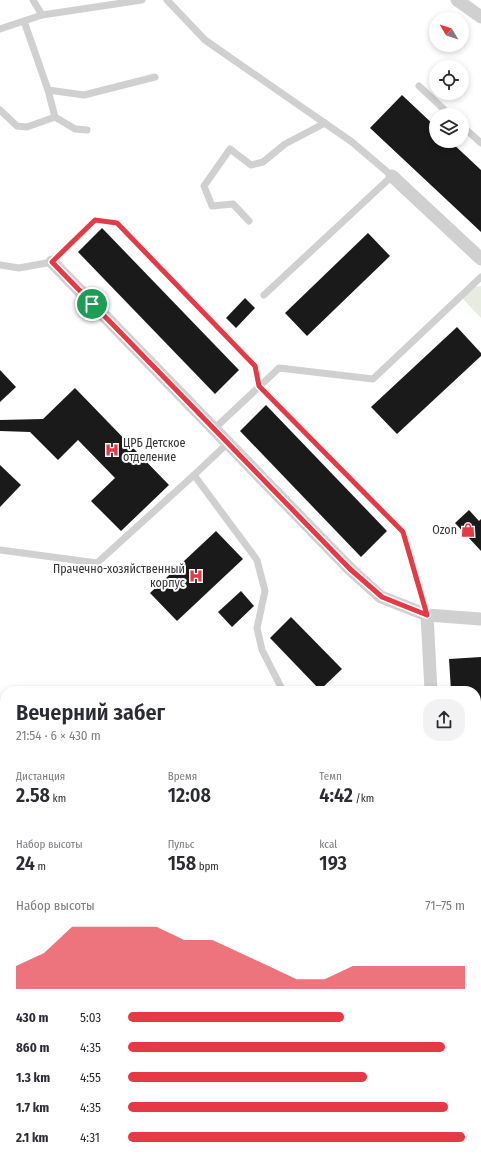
<!DOCTYPE html>
<html lang="ru">
<head>
<meta charset="utf-8">
<style>
  body { margin:0; font-family:"Fira Sans Condensed",sans-serif; background:#f2f2f3; color:#2b2b33; height:100vh; display:flex; flex-direction:column; font-size:15px; white-space:nowrap }
  * { box-sizing:border-box; margin:0 }
  p { font-size:13px; color:#7c7c81 }
  .icon { flex:none; width:22px; height:22px; fill:none; stroke:currentColor; stroke-width:2; stroke-linecap:round; stroke-linejoin:round }
  .map { position:relative; flex:1; overflow:hidden }
  .details { position:absolute; left:0px; top:686px; width:481px; height:474px; display:flex; flex-direction:column; background:#fff; border-radius:16px 16px 0 0; box-shadow:0 2px 6px #0003 }
  .details>* { flex:none }
  .needle { width:26px; rotate:309deg }
  .buttons { position:absolute; left:429px; top:12px; display:grid; gap:8px }
  .buttons a { display:grid; place-items:center; width:40px; height:40px; border-radius:50%; background:#fff; box-shadow:0 2px 6px #0003; font-size:20px }
  .pin { position:absolute; display:grid; place-items:center; width:34px; height:34px; color:#fff; margin:-17px; border:2px solid #fff; border-radius:50%; box-shadow:0 1px 4px #0007 }
  .round { display:grid; place-items:center; flex:none; width:42px; height:42px; border-radius:16px; background:#f2f2f3 }
  .head { display:flex; align-items:center; justify-content:space-between; height:68px; padding:0 16px }
  h1 { font-size:22px; font-weight:600; line-height:30px }
  .metrics { display:grid; grid-template-columns:repeat(3,1fr); gap:6px; height:68px; padding:4px 16px }
  .metrics div { display:grid; align-content:center }
  .metrics b { font-size:20px; font-weight:600 }
  .metrics small { font-size:11px; font-weight:400 }
  .metrics p { font-size:11px }
  .chart { height:112px; padding:8px 16px }
  .chart p { display:flex; justify-content:space-between }
  .chart svg { width:100%; height:72px; margin-top:4px; fill:#e63946; opacity:.7 }
  ul { padding:0 16px; list-style:none; font-size:13px }
  li { display:grid; grid-template-columns:64px 48px 1fr; align-items:center; height:30px }
  li i { height:10px; border-radius:5px; background:#e63946 }
  .map>svg:first-child { display:block }
  .green { fill:#e6ecdf }
  .building { fill:#1a1a1a }
  .lines { fill:none; stroke-linecap:round; stroke-linejoin:round }
  .service { stroke:#d0d0d0; stroke-width:7 }
  .minor { stroke:#d0d0d0; stroke-width:13 }
  .route-casing { stroke:#fff; stroke-width:8 }
  .route { stroke:#e63946; stroke-width:5 }
  .labels { text-anchor:middle; dominant-baseline:central; stroke-width:4; stroke-linejoin:round; paint-order:stroke }
  .poi-label { font-size:12px; fill:#333; stroke:#fff; text-anchor:end }
</style>
</head>
<body>
<div class="map">
<svg width="481" height="1160" viewBox="0 0 481 1160">
  <rect width="100%" height="100%" fill="#fff"/>
  <g class="green">
    <path d="M481 286V318L462 298 475 287Z"/>
    <path d="M0 786 5 791V1155H283L286 1160H0Z"/>
  </g>
  <g class="building">
    <path d="M402 95 436 127V141H450L481 170V232L370 128Z"/>
    <path d="M102 228 239 370 215 394 78 252Z"/>
    <path d="M368 233 390 256 307 336 285 313Z"/>
    <path d="M245 298 255 308 236 328 226 318Z"/>
    <path d="M457 327 481 353V356L397 434 371 407Z"/>
    <path d="M0 370 16 387 0 402Z"/>
    <path d="M75 388 169 485 121 531 91 501 115 478 78 440 58 460 30 432 0 431V420L43 419Z"/>
    <path d="M266 405 387 531 361 557 240 431Z"/>
    <path d="M0 465 21 485 0 507Z"/>
    <path d="M469 510 479 521 481 519V551L455 523Z"/>
    <path d="M216 531 243 559 177 621 150 593Z"/>
    <path d="M241 591 254 606 232 627 218 612Z"/>
    <path d="M291 617 342 669 320 690 270 638Z"/>
    <path d="M481 657V1046H476V691H451L449 659Z"/>
    <rect x="476" y="1104" width="5" height="42"/>
  </g>
  <g class="lines">
    <g class="service">
      <path d="M33 0 42 15 142 0"/>
      <path d="M167 0 205 40 352 142 392 176 264 295"/>
      <path d="M24 21 48 90 84 95 155 77"/>
      <path d="M0 29 42 15"/>
      <path d="M419 86 450 115"/>
      <path d="M0 110 17 126 27 127 55 117 48 90"/>
      <path d="M55 117 75 129 87 130"/>
      <path d="M462 126 481 143"/>
      <path d="M249 221 233 204 212 206 204 186 230 149 251 165 263 162 285 144 325 123"/>
      <path d="M0 265 19 268 52 262 95 220 117 223 255 366 259 386 403 532 427 615"/>
      <path d="M214 429 279 368 373 379 481 277"/>
      <path d="M194 475 257 560 265 591 257 628 262 650 283 691"/>
      <path d="M0 550 97 563 194 475 228 443"/>
      <path d="M410 1155 412 1160"/>
    </g>
    <g class="minor">
      <path d="M457 0 481 17"/>
      <path d="M392 176 481 259"/>
      <path d="M52 262 350 569 381 597 427 615 481 619"/>
      <path d="M427 615 431 691"/>
      <path d="M0 737 5 742"/>
      <path d="M476 1065H481"/>
    </g>
  </g>
  <g class="lines">
    <defs>
      <path id="route" d="M95 220 117 223 255 366 259 386 403 532 427 615 382 597 350 569 52 262Z"/>
    </defs>
    <use href="#route" class="route-casing"/>
    <use href="#route" class="route"/>
  </g>
  <defs>
    <symbol id="hospital-bare" viewBox="-9 -9 18 18"><path d="M-5-5h3v3.5h4V-5h3V5h-3V1.5h-4V5h-3Z" fill="#e63946" stroke="#fff" stroke-width="2.5" paint-order="stroke"/></symbol>
    <symbol id="shop-bare" viewBox="-9 -9 18 18"><path d="M-5-2.5h2.3a2.7 3.5 0 0 1 5.4 0H5L5.5 6h-11ZM-1.5-2.5h3a1.5 2.3 0 0 0-3 0Z" fill="#e63946" stroke="#fff" stroke-width="2.5" paint-order="stroke"/></symbol>
  </defs>
  <g fill-rule="evenodd">
    <use href="#hospital-bare" x="102" y="440" width="20" height="20"/>
    <use href="#shop-bare" x="458" y="520" width="20" height="20"/>
    <use href="#hospital-bare" x="186" y="566" width="20" height="20"/>
  </g>
  <g class="labels">
    <g class="poi-label">
      <text x="123" y="443" text-anchor="start">ЦРБ Детское<tspan x="123" dy="14">отделение</tspan></text>
      <text x="457" y="530">Ozon</text>
      <text x="185" y="569">Прачечно-хозяйственный<tspan x="185" dy="14">корпус</tspan></text>
    </g>
  </g>
</svg>
<div class="buttons">
<a><svg class="needle" viewBox="-14 -14 28 28"><path d="M0-13l5 13h-10z" fill="#e53935"/><path d="M0 13l5-13h-10z" fill="#7c7c81"/></svg></a>
<a><svg class="icon" aria-label="locate" viewBox="0 0 24 24"><circle cx="12" cy="12" r="6"/><path d="M12 2v4M12 18v4M2 12h4M18 12h4"/></svg></a>
<a><svg class="icon" aria-label="layers" viewBox="0 0 24 24"><path d="M12 4l9 5-9 5-9-5zM3 14l9 5 9-5"/></svg></a>
</div>
<div class="pin" style="left:92px;top:304px;background:#1e9e55"><svg class="icon" aria-label="arrive" viewBox="0 0 24 24"><path d="M6 21V4h12l-3 4 3 4H6"/></svg></div>
<section class="details">
<div class="head"><div><h1>Вечерний забег</h1><p>21:54 · 6 × 430 m</p></div><a class="round"><svg class="icon" aria-label="share" viewBox="0 0 24 24"><path d="M12 15V3M7 8l5-5 5 5M5 13v7h14v-7"/></svg></a></div>
<div class="metrics">
<div><p>Дистанция</p><b>2.58<small> km</small></b></div>
<div><p>Время</p><b>12:08</b></div>
<div><p>Темп</p><b>4:42<small> /km</small></b></div>
</div>
<div class="metrics">
<div><p>Набор высоты</p><b>24<small> m</small></b></div>
<div><p>Пульс</p><b>158<small> bpm</small></b></div>
<div><p>kcal</p><b>193</b></div>
</div>
<div class="chart"><p><span>Набор высоты</span>71–75 m</p>
<svg viewBox="0 0 160 44" preserveAspectRatio="none"><path d="M0 44V30L10 22L20 6L30 6L40 6L50 6L60 14L70 14L80 22L90 30L100 38L110 38L120 30L130 30L140 30L150 30L160 30V44z"/></svg>
</div>
<ul>
<li><b>430 m</b>5:03<i style="width:64%"></i></li>
<li><b>860 m</b>4:35<i style="width:94%"></i></li>
<li><b>1.3 km</b>4:55<i style="width:71%"></i></li>
<li><b>1.7 km</b>4:35<i style="width:95%"></i></li>
<li><b>2.1 km</b>4:31<i style="width:100%"></i></li>
</ul>
</section>
</div>
</body>
</html>
